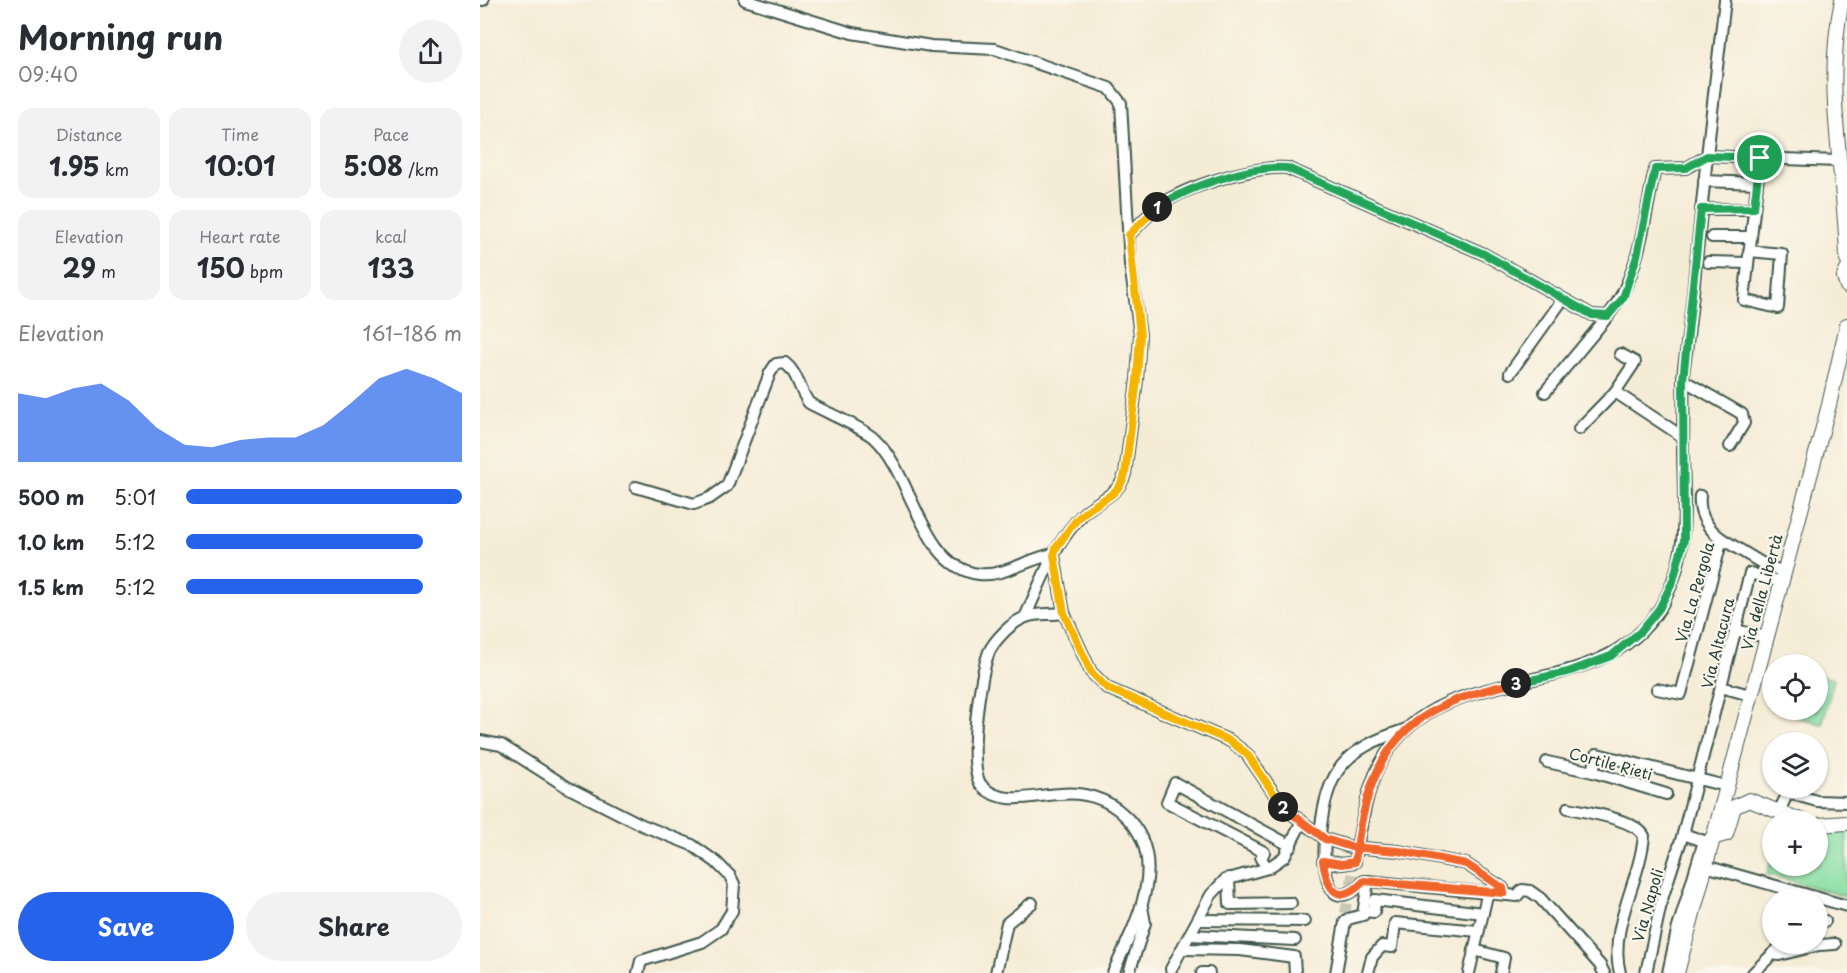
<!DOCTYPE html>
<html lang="en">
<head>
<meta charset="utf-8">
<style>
  body { margin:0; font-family:"Playpen Sans",sans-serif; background:#f2f2f3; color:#2b2b33; height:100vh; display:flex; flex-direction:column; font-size:22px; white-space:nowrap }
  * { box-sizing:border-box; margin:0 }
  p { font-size:20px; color:#7c7c81 }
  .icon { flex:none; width:33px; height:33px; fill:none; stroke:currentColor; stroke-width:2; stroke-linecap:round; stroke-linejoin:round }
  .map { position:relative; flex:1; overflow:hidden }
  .panel { display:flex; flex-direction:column; background:#fff; width:480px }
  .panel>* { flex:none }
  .buttons { position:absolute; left:1282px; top:654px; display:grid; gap:12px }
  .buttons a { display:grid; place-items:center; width:66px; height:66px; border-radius:50%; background:#fff; box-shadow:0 2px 4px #0004; font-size:30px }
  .pin { position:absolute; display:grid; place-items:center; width:51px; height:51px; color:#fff; margin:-26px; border:3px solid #fff; border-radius:50%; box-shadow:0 2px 6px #0007 }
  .km { position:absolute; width:30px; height:30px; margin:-15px; border-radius:50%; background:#222; color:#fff; font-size:16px; line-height:30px; text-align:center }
  .round { display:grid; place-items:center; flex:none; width:63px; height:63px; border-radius:32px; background:#f2f2f3 }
  .overview { display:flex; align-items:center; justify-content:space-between; height:102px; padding:0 18px }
  h1 { font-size:33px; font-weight:700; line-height:45px }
  .stats { display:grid; grid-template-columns:repeat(3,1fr); gap:9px; height:102px; padding:6px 18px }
  .stats div { display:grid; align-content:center; border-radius:15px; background:#f2f2f3; text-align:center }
  .stats b { font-size:26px; font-weight:700 }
  .stats small { font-size:16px; font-weight:400 }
  .stats p { font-size:16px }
  .chart { height:168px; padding:12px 18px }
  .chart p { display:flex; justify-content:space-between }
  .chart svg { width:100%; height:108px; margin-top:6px; fill:#2563eb; opacity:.7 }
  .cta { display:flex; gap:12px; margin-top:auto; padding:12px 18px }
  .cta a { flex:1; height:69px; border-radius:36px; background:#2563eb; color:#fff; font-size:24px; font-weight:700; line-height:69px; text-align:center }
  .cta a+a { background:#f2f2f3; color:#2b2b33 }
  ul { padding:0 18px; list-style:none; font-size:20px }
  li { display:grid; grid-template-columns:96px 72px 1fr; align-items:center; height:45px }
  li i { height:15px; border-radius:8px; background:#2563eb }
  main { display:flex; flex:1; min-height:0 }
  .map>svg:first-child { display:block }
  .green { fill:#86dea3; stroke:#528e6c; stroke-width:1.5 }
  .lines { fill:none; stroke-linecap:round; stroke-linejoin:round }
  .minor-tunnel { stroke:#cac9b6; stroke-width:10; stroke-dasharray:10 5; stroke-linecap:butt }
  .minor-casing { stroke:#3f574c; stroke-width:14 }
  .major-casing { stroke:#3f574c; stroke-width:16 }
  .minor { stroke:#fff; stroke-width:10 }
  .major { stroke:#fff; stroke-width:14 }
  .minor-bridge-casing { stroke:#3f574c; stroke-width:14; stroke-linecap:butt }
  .minor-bridge { stroke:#fff; stroke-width:10 }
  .split-1-casing { stroke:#fff; stroke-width:12 }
  .split-2-casing { stroke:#fff; stroke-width:12 }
  .split-3-casing { stroke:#fff; stroke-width:12 }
  .split-4-casing { stroke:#fff; stroke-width:12 }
  .split-1 { stroke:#22a559; stroke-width:8 }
  .split-2 { stroke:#f5b400; stroke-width:8 }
  .split-3 { stroke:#f0652b; stroke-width:8 }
  .split-4 { stroke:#22a559; stroke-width:8 }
  .labels { text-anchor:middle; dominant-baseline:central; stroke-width:4.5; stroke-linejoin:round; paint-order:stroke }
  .street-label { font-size:15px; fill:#1f3d34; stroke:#fbf7ec }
</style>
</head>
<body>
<main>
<section class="panel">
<div class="overview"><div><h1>Morning run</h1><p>09:40</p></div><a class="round"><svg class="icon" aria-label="share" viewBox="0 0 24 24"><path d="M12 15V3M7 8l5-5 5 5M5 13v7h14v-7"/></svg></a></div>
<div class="stats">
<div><p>Distance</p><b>1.95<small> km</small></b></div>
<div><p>Time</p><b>10:01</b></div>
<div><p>Pace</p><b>5:08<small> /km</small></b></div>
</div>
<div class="stats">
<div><p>Elevation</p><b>29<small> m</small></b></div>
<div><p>Heart rate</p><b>150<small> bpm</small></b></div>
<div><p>kcal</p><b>133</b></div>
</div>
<div class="chart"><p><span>Elevation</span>161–186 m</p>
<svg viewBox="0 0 160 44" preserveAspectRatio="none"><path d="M0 44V16L10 18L20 14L30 12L40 19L50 30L60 37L70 38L80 35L90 34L100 34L110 29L120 20L130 10L140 6L150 10L160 16V44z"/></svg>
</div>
<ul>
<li><b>500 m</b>5:01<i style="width:100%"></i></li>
<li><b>1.0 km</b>5:12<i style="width:86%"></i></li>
<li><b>1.5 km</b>5:12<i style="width:86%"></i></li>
</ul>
<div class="cta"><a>Save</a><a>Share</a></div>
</section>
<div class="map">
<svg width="1367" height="973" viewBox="0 0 1367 973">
  <rect width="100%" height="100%" fill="#fbf7ec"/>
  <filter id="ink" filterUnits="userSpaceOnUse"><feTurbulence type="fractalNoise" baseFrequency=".0167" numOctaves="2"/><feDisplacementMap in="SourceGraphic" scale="12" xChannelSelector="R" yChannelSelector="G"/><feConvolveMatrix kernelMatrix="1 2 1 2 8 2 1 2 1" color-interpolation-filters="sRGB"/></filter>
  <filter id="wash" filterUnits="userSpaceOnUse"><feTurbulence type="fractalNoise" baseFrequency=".008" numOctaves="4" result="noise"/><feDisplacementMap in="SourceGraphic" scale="24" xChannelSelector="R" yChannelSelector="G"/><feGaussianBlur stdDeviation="1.35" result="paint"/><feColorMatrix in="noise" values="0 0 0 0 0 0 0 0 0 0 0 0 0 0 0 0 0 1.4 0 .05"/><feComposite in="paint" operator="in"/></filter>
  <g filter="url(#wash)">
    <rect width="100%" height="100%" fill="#f5ecd6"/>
    <g class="green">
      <path d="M1338 675 1354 679 1342 724 1316 717 1318 710H1338Z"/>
      <path d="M1367 829V897L1287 874 1293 854V866H1338V831Z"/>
    </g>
  </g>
  <g filter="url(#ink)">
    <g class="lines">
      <path class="minor-tunnel" d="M862 928 873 872"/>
      <defs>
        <g id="minor">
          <path d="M0 0H3"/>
          <path d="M265 0 372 33 451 46 515 49 629 88 641 103 650 264 660 335 657 380 645 474C638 497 618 499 603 514 575 542 562 580 546 615"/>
          <path d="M1224 181 1277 183"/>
          <path d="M1221 209H1274"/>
          <path d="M649 235C657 227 666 217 675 209 701 187 773 166 807 168L1004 254 1112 315 1128 316C1160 276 1164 219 1175 169L1206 168 1227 156 1358 161"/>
          <path d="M1232 237H1271"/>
          <path d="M1269 251 1302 254 1298 308 1264 300 1280 158"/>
          <path d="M1228 262 1268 263"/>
          <path d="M1030 373 1083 299"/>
          <path d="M1203 380 1262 414 1264 423 1250 446"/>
          <path d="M1065 392 1128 316"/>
          <path d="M1135 392 1203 437"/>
          <path d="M1099 429 1135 392 1155 362 1140 354"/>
          <path d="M156 487 214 504 230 498 247 486 290 373 296 364 305 363C318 373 319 390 329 403 345 412 383 428 394 438 433 474 441 568 499 574 524 577 549 558 574 554"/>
          <path d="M1220 496C1218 514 1228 529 1242 539"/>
          <path d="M574 555 584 613 611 672 627 688 750 741 767 754 804 808 845 839 871 847 919 851 986 864 1023 888 1024 893"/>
          <path d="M584 613C557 616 547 610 525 631 520 636 512 645 509 652 500 674 486 769 502 786 522 807 554 795 580 794 603 792 626 798 643 814 693 858 655 924 633 973"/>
          <path d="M1255 630 1286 637"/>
          <path d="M1241 687 1270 695"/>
          <path d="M1177 689 1201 694 1242 539 1285 565 1304 572"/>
          <path d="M0 741 21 745 87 787 162 825 212 845 236 862 250 876 254 884 252 911 241 929 222 942 161 961 158 973"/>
          <path d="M1067 762 1113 772 1186 794"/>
          <path d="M1113 772 1117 754 1246 786"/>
          <path d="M1088 808C1106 812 1155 819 1164 836 1160 882 1128 928 1140 973"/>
          <path d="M1299 811 1308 793 1337 801 1367 802"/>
          <path d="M840 834C847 769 864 750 924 730"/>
          <path d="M1203 834 1230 843"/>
          <path d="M845 839C843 867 846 920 884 881H888L883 915 868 919 865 922 856 973"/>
          <path d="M878 842C884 811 889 780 906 754 968 655 1118 708 1180 608 1210 558 1204 508 1203 452 1203 428 1204 404 1203 380 1203 369 1206 356 1207 344 1210 320 1213 296 1215 272 1224 181 1234 91 1245 0"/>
          <path d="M843 861 862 864 875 862"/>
          <path d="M1225 866 1367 906"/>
          <path d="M788 868 781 859 784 852 687 802 695 783 811 846"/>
          <path d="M749 878 750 904 811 903"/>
          <path d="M888 881 1037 896 1042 890 1050 891 1060 898 1120 965 1124 973"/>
          <path d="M885 911 894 912 895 900 1003 913"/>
          <path d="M718 920 825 921"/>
          <path d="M1338 924 1345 921"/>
          <path d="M710 935 815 940"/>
          <path d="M702 949 760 950 814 957 815 973"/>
          <path d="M994 950 1024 958 1021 973"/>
          <path d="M1292 954 1299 955 1339 945 1355 944"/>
          <path d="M691 969 731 895 745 880 788 868 804 857 821 823"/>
          <path d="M516 973 527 923 552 903"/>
          <path d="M649 973 665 923 662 907"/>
          <path d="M722 973H729"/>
          <path d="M888 973 892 957 902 946 912 947 915 923 998 931"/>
          <path d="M989 973 1008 891"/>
          <path d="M1166 973 1182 899 1203 834 1270 573 1301 582"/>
          <path d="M1188 973 1197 931 1224 841"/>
          <path d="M1273 973 1303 944"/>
        </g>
        <g id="major">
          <path d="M1362 0C1343 91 1365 169 1367 259"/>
          <path d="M1367 270 1364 277 1367 286"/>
          <path d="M1338 825 1367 823"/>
          <path d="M1232 838 1246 834 1254 807 1269 800 1320 820"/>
          <path d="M1197 973 1349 405 1367 325"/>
        </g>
      </defs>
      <use href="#minor" class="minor-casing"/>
      <use href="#major" class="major-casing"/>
      <use href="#minor" class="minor"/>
      <use href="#major" class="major"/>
      <defs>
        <path id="minor-bridge" d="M876 856 878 842"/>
      </defs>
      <use href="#minor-bridge" class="minor-bridge-casing"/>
      <use href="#minor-bridge" class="minor-bridge"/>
    </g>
  </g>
  <g class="lines" filter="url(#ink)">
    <defs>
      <path id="split-1" d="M677 207C711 186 767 166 807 168L1004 254 1112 315 1128 316 1143 298 1157 256 1175 169 1206 168 1227 156 1280 158"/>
      <path id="split-2" d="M677 207 649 235 660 335 657 380 645 474C639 496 621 499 605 512 593 521 585 536 576 548L574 555 584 613 611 672 627 688 750 741 767 754 803 807"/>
      <path id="split-3" d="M803 807 845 839 871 847 919 851 986 864 1023 888 1024 893 884 881C858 908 847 889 843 861L862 864 875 862C889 748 923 706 1036 683"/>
      <path id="split-4" d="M1036 683 1088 672 1131 656 1160 632 1179 609 1193 581 1204 540 1203 380 1221 209 1274 208 1280 158"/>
    </defs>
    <use href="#split-1" class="split-1-casing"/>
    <use href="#split-2" class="split-2-casing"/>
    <use href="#split-3" class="split-3-casing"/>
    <use href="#split-4" class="split-4-casing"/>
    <use href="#split-1" class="split-1"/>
    <use href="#split-2" class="split-2"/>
    <use href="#split-3" class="split-3"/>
    <use href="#split-4" class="split-4"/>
  </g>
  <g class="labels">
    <g class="street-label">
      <text transform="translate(1214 592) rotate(-74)">Via La Pergola</text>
      <text transform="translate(1281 592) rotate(-75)">Via della Libertà</text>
      <text transform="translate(1237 643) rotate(-76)">Via Altacura</text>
      <text transform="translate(1131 763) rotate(15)">Cortile Rieti</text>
      <text transform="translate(1167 905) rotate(-74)">Via Napoli</text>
    </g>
  </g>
</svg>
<div class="buttons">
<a><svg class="icon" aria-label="locate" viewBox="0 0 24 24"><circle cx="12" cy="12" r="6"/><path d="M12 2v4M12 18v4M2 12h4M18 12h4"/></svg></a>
<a><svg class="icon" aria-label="layers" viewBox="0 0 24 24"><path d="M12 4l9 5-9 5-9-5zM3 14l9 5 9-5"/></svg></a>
<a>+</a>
<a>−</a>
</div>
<div class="pin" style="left:1280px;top:158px;background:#1e9e55"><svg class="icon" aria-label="arrive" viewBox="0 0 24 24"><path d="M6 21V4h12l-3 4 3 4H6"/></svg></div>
<b class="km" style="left:677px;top:207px">1</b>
<b class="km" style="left:803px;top:807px">2</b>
<b class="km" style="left:1036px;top:683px">3</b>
</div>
</main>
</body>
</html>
